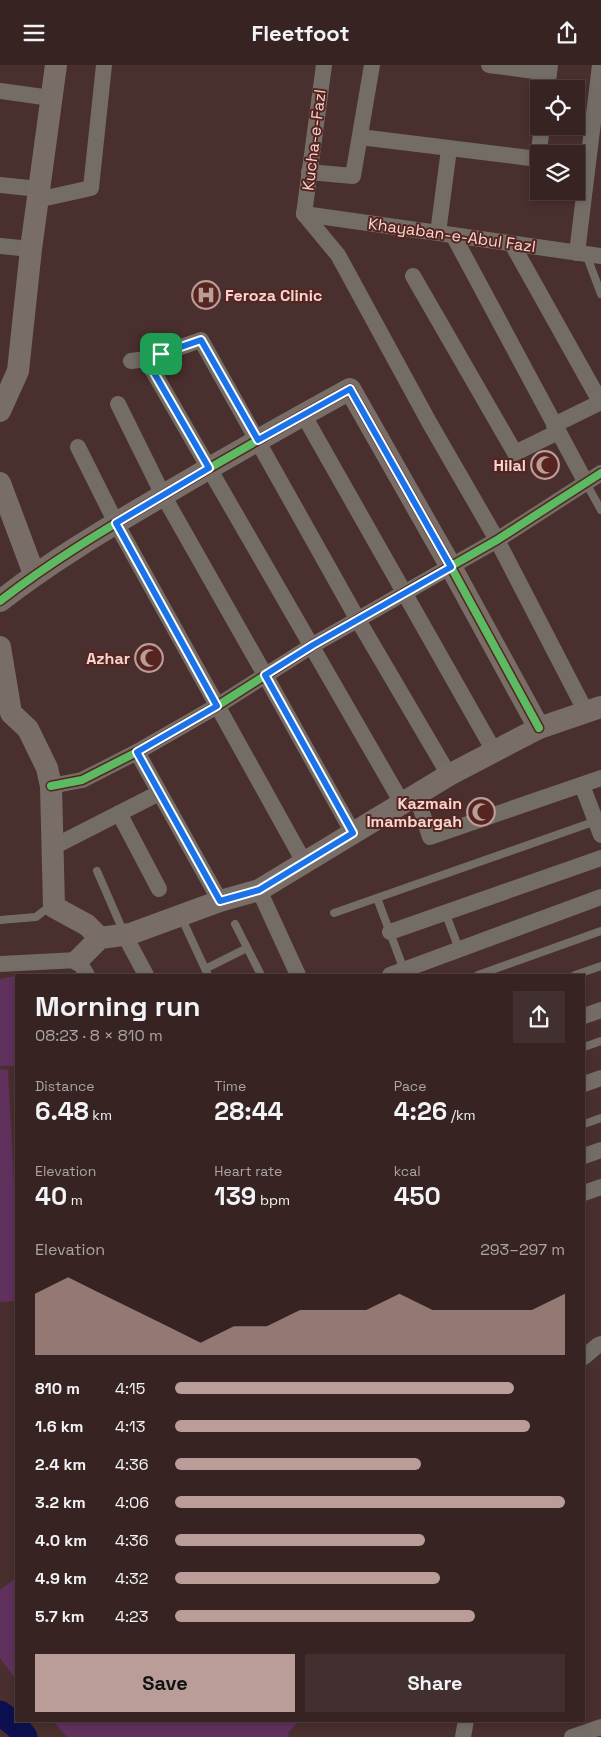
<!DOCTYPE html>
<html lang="en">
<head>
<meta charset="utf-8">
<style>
  body { margin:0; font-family:"Space Grotesk",sans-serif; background:#422f2f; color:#f1f3f6; height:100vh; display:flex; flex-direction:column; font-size:19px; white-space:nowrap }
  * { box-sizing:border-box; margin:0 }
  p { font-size:16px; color:#aaa4a5 }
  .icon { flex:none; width:28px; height:28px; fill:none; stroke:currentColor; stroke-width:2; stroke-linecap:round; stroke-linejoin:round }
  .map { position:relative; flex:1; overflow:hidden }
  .side { position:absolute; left:15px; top:909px; width:570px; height:748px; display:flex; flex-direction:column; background:#372322; border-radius:0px; box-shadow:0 2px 8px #0003,0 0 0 1px #514040 }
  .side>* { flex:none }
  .fabs { position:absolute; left:530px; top:15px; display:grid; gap:10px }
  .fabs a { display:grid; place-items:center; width:55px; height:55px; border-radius:0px; background:#372322; box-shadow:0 2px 8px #0003,0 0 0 1px #514040; font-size:25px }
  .pin { position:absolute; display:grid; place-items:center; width:42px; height:42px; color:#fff; margin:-21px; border-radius:10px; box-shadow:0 2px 8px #0006 }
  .round { display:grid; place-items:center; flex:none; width:52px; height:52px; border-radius:0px; background:#422f2f }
  .head { display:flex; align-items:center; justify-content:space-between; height:85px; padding:0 20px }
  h1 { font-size:28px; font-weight:700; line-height:38px }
  .metrics { display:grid; grid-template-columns:repeat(3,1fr); gap:8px; height:85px; padding:5px 20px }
  .metrics div { display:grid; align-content:center }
  .metrics b { font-size:25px; font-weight:700 }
  .metrics small { font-size:14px; font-weight:400 }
  .metrics p { font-size:14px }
  .chart { height:140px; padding:10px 20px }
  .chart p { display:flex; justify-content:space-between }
  .chart svg { width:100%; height:90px; margin-top:5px; fill:#ba9c98; opacity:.7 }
  .action { display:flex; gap:10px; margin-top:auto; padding:10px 20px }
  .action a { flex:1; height:58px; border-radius:0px; background:#ba9c98; color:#111; font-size:20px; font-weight:700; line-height:58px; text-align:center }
  .action a+a { background:#422f2f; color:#f1f3f6 }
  ul { padding:0 20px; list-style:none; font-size:16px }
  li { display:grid; grid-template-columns:80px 60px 1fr; align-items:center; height:38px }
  li i { height:12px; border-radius:6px; background:#ba9c98 }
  header { display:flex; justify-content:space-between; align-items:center; height:65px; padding:0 20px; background:#372322; font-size:22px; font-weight:700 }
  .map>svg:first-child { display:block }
  .green { fill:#61315d }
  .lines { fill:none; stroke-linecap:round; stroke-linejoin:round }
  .river { stroke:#0c1050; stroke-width:25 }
  .lane { stroke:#746d66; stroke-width:8 }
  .street { stroke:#746d66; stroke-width:16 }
  .secondary { stroke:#786e67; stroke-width:22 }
  .cycleway-casing { stroke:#562520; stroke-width:11 }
  .cycleway { stroke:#5cba63; stroke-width:8 }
  .route-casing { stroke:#fff; stroke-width:10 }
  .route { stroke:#1a73e8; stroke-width:6 }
  .labels { text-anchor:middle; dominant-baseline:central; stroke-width:4; stroke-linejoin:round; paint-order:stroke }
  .street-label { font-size:16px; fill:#f7d6d1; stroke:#562520 }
  .poi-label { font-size:16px; font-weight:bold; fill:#f7d6d1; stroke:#562520; text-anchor:end }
</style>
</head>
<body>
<header><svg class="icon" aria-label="menu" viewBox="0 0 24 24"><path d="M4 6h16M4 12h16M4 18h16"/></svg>Fleetfoot<svg class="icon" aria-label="share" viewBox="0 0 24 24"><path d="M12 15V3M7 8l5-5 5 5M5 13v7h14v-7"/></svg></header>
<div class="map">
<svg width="601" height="1672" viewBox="0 0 601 1672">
  <rect width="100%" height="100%" fill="#492f2d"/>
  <g class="green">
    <path d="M16 911V1001H0V914Z"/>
    <path d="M0 1004 8 1005 16 1154V1236L0 1237Z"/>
    <path d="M16 1513V1615L0 1593V1525Z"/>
    <path d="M52 1655H299L288 1668 289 1672H67Z"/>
  </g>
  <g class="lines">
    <path class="river" d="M0 1648 17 1661 25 1672"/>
    <g class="lane">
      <path d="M586 189 601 229"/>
      <path d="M586 418 601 445"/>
      <path d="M97 806 124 868"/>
      <path d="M377 833 404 905"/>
      <path d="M445 847 459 884"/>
      <path d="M334 848 596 756"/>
      <path d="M181 852 208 910"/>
      <path d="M0 855 36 852 50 841"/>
      <path d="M235 859 261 910"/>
      <path d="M205 904 247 883"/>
      <path d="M478 910 601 866"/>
      <path d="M575 910 601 901"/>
      <path d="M584 982 601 976"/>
      <path d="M584 1059 601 1053"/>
    </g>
    <g class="street">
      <path d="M489 0 549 8"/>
      <path d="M547 24 550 0"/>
      <path d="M0 26 51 33"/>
      <path d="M360 72 538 94 542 61"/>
      <path d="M309 107 353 111 372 0"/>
      <path d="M0 120 39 124"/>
      <path d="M37 135 91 123 104 0"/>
      <path d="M304 149 338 190 429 357 497 475 586 647"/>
      <path d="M304 149 601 191"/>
      <path d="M304 149 324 0"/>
      <path d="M438 168 449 84"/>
      <path d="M453 170 586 418"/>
      <path d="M512 179 601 338"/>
      <path d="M0 181 31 184"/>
      <path d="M577 188 600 0"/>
      <path d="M413 211 515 388 558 367"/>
      <path d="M146 294 402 738"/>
      <path d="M131 296 146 294 201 275 358 555 449 710"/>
      <path d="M118 339 163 430 265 610 353 768"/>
      <path d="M303 349 494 686"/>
      <path d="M554 360 601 337"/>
      <path d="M78 382 116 458 304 797"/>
      <path d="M137 687 220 836"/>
      <path d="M582 720 601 770"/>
      <path d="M51 721 82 715 137 687 217 641 313 580 497 475 601 408"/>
      <path d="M416 729 430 772 601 713"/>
      <path d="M119 748 159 824"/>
      <path d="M51 783 159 728"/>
      <path d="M259 825 298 910"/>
      <path d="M390 867 601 793"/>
      <path d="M124 869 146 910"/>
      <path d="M0 899 78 895 87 910"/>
      <path d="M390 910 601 832"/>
      <path d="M584 951 601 945"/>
      <path d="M584 1019 601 1013"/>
      <path d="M584 1091 601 1085"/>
      <path d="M584 1128 601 1122"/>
      <path d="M584 1292 597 1281 601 1279"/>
      <path d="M463 1672 466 1655"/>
      <path d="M572 1672 601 1662"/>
    </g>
    <g class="secondary">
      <path d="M0 346 18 306 31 184 56 0"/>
      <path d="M0 418 34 509"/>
      <path d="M0 536C49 498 102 466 155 435 219 397 284 360 350 324L451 502 539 663"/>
      <path d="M0 582 11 648 28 664 47 703 51 721 54 842 87 860 100 873"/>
      <path d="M78 895 100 873 130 869 220 836 259 825 449 710 539 663 601 642"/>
    </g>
    <defs>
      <g id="cycleway">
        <path d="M0 536C49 498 102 466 155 435 219 397 284 360 350 324L451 502 539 663"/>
        <path d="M51 721 82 715 137 687 217 641 313 580 497 475 601 408"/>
      </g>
    </defs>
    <use href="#cycleway" class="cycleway-casing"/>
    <use href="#cycleway" class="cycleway"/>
  </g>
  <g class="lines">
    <defs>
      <path id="route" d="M201 275 258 375 350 324 451 502 313 580 265 610 353 768 259 825 220 836 137 687 217 641 116 458 209 403 146 294Z"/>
    </defs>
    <use href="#route" class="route-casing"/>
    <use href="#route" class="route"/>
  </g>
  <defs>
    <symbol id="hospital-ring" viewBox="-11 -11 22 22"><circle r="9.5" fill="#562520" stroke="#ba9c98" stroke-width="1.5"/><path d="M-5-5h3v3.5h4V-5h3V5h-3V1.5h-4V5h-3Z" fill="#ba9c98"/></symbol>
    <symbol id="mosque-ring" viewBox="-11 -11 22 22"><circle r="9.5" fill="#562520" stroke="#ba9c98" stroke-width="1.5"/><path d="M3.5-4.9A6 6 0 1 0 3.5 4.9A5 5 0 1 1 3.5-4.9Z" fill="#ba9c98"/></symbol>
  </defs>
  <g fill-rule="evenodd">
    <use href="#hospital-ring" x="190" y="214" width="32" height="32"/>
    <use href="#mosque-ring" x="529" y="384" width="32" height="32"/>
    <use href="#mosque-ring" x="133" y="577" width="32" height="32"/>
    <use href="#mosque-ring" x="465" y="731" width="32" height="32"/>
  </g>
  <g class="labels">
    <g class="street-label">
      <text transform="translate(314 75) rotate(-83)">Kucha-e-Fazl</text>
      <text transform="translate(452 170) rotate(8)">Khayaban-e-Abul Fazl</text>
    </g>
    <g class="poi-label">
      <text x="225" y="230" text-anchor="start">Feroza Clinic</text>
      <text x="526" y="400">Hilal</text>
      <text x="130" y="593">Azhar</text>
      <text x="462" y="738">Kazmain<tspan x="462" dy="18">Imambargah</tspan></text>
    </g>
  </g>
</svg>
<div class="fabs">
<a><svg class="icon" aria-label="locate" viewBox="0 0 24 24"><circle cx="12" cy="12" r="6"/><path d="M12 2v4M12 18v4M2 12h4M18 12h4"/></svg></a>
<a><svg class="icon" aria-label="layers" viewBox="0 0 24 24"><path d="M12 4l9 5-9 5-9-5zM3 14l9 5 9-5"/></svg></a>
</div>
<div class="pin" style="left:161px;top:289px;background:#1e9e55"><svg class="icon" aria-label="arrive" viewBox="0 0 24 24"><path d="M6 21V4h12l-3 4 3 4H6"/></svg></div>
<section class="side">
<div class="head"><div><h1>Morning run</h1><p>08:23 · 8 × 810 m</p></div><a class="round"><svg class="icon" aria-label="share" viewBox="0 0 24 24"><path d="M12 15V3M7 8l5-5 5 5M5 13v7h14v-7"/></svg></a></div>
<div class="metrics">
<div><p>Distance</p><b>6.48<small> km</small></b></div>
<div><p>Time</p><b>28:44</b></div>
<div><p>Pace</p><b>4:26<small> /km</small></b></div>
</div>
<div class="metrics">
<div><p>Elevation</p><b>40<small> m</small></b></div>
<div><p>Heart rate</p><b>139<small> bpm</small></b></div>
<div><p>kcal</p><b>450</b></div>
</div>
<div class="chart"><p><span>Elevation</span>293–297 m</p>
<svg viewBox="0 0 160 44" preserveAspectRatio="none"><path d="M0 44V14L10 6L20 14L30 22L40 30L50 38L60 30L70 30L80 22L90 22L100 22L110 14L120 22L130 22L140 22L150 22L160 14V44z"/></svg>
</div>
<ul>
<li><b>810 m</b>4:15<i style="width:87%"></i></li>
<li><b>1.6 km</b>4:13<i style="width:91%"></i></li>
<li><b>2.4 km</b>4:36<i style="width:63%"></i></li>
<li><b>3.2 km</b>4:06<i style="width:100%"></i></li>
<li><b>4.0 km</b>4:36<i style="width:64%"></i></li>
<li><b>4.9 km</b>4:32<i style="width:68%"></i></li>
<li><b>5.7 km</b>4:23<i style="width:77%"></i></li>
</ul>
<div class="action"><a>Save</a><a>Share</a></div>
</section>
</div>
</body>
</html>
